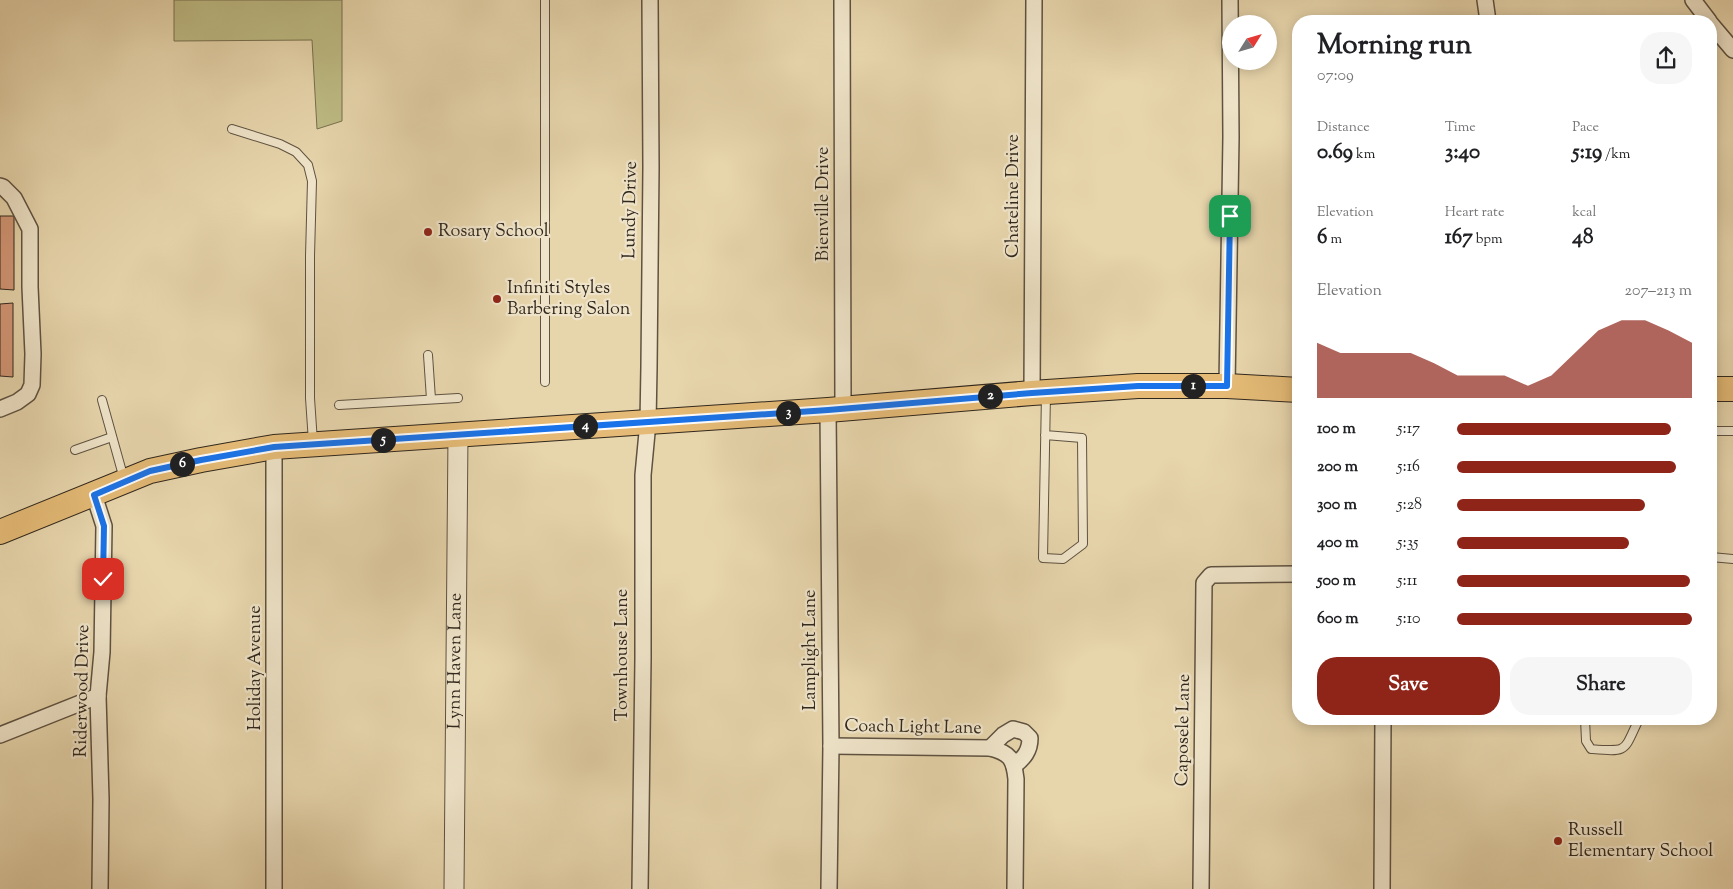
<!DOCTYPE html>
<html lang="en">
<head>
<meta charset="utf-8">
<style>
  body { margin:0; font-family:"Sorts Mill Goudy",serif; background:#f6f6f6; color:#202124; height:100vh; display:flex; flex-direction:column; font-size:19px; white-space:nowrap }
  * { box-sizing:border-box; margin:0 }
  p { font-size:16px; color:#757577 }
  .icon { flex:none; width:28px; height:28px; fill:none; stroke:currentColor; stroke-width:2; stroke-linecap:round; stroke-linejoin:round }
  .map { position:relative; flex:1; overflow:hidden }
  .panel { position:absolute; left:1292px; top:15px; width:425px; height:710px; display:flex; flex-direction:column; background:#fff; border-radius:20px; box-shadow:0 2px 12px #0003 }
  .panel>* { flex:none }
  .needle { width:32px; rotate:53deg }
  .fabs { position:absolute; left:1222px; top:15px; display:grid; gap:10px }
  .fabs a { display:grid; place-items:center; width:55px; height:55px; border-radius:50%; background:#fff; box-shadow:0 2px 12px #0003; font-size:25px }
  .pin { position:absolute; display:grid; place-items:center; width:42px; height:42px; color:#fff; margin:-21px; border-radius:10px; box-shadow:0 2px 8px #0006 }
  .km { position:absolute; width:25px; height:25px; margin:-12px; border-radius:50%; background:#222; color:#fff; font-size:14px; line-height:25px; text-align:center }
  .round { display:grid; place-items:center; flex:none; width:52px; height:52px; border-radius:20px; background:#f6f6f6 }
  .head { display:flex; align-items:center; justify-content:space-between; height:85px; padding:0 25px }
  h1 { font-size:28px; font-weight:700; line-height:38px }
  .metrics { display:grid; grid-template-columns:repeat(3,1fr); gap:8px; height:85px; padding:5px 25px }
  .metrics div { display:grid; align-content:center }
  .metrics b { font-size:21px; font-weight:700 }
  .metrics small { font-size:14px; font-weight:400 }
  .metrics p { font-size:14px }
  .chart { height:140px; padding:10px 25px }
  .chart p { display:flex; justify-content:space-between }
  .chart svg { width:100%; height:90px; margin-top:5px; fill:#8f2418; opacity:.7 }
  .action { display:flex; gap:10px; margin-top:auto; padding:10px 25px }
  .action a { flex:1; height:58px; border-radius:20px; background:#8f2418; color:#fff; font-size:20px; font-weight:700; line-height:58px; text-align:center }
  .action a+a { background:#f6f6f6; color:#202124 }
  ul { padding:0 25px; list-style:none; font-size:16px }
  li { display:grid; grid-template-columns:80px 60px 1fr; align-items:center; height:38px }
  li i { height:12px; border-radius:6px; background:#8f2418 }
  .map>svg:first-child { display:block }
  .green { fill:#bebb84; stroke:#777150 }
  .building { fill:#d39676; stroke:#30271d }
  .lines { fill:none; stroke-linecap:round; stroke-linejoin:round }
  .service-casing { stroke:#5e5241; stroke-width:10 }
  .minor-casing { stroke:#5e5241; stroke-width:18 }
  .tertiary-casing { stroke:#5e5241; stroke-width:21 }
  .primary-casing { stroke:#30271d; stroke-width:26 }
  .service { stroke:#efe4c9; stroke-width:8 }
  .minor { stroke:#efe4c9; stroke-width:15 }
  .tertiary { stroke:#efe4c9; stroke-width:19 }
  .primary { stroke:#e4ba76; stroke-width:24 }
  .route-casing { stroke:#fff; stroke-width:10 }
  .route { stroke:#1a73e8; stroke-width:6 }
  .poi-dot { fill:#8f2418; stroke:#efe4c9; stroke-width:2 }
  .labels { text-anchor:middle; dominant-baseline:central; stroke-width:4.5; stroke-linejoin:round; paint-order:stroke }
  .street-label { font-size:18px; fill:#30271d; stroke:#efe4c9 }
  .poi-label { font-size:18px; fill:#30271d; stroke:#efe4c9; text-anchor:start }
</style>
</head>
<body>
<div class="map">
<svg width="1733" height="889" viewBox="0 0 1733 889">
  <rect width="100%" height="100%" fill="#e7d5ac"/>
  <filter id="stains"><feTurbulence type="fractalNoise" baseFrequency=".004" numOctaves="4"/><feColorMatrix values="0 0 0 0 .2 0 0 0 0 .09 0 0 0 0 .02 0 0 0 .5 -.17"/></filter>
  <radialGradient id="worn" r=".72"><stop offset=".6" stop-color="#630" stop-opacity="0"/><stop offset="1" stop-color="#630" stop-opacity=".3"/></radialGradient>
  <path class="green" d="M174 0H342V121L317 129 312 40 174 41Z"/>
  <g class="building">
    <path d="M0 216H14V290L0 289Z"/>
    <path d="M13 303V377L0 376V304Z"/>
  </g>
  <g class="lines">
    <defs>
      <g id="service">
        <path d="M232 129 280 144 296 152 308 165 312 181 310 256V398L313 442"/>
        <path d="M428 355 431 399"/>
        <path d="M545 382V0"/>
        <path d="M102 400 124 479"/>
        <path d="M339 405 458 398"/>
        <path d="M1711 431H1733"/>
        <path d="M1045 435 1082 438 1083 544 1063 559 1043 558 1046 394"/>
        <path d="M75 450 112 437"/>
        <path d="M1711 557 1733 559"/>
        <path d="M1585 719 1586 741 1591 749C1629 752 1623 752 1639 719"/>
      </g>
      <g id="minor">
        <path d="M842 0 843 408"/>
        <path d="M1485 0 1488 21"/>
        <path d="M1693 0 1709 21"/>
        <path d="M1711 24 1733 50"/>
        <path d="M0 186 3 187 14 198 30 229V287L33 354 32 385 28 394 17 402 0 409"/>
        <path d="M1227 386 1231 137 1230 0"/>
        <path d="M1032 393 1034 0"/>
        <path d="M828 410 831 746 829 889"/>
        <path d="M274 447V889"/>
        <path d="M94 495 104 526 102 652 98 696 101 799 100 889"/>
        <path d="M0 735 98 696"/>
        <path d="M831 746 990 748C1010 753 1014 759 1016 779L1015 889"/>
        <path d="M990 748 1003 735 1013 729 1024 732 1030 738C1030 751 1024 758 1014 766"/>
        <path d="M640 889 643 659V475L648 422 649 367 651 167 650 0"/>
        <path d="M1201 889 1204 583 1211 575 1299 574"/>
        <path d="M1382 889 1383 719"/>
      </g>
      <g id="tertiary">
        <path id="s1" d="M454 889 458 434"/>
      </g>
      <g id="primary">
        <path d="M1711 389H1733"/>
        <path d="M0 532 150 471 201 460 274 447 828 410 1032 393 1138 386H1227L1299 390"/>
      </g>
    </defs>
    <use href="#service" class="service-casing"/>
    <use href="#minor" class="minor-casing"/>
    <use href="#tertiary" class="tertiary-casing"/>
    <use href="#primary" class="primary-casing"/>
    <use href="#service" class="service"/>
    <use href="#minor" class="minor"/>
    <use href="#tertiary" class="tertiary"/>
    <use href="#primary" class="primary"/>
  </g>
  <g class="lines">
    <defs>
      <path id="route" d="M103 579 104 526 94 495 150 471 201 460 274 447 828 410 1032 393 1138 386H1227L1230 216"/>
    </defs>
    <use href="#route" class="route-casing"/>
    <use href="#route" class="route"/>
  </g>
  <g class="poi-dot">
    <circle cx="428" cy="232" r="5"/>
    <circle cx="497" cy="299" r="5"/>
    <circle cx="1558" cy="841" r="5"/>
  </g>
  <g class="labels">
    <g class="street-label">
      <text transform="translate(1014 196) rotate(-90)">Chateline Drive</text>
      <text transform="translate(824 204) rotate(-90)">Bienville Drive</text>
      <text transform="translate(631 210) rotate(-89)">Lundy Drive</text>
      <text transform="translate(811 650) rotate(-90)">Lamplight Lane</text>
      <text transform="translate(623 655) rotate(-90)">Townhouse Lane</text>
      <text stroke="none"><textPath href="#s1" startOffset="228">Lynn Haven Lane</textPath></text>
      <text transform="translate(256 668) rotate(-90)">Holiday Avenue</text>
      <text transform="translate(83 691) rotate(-89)">Riderwood Drive</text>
      <text transform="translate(913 728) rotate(1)">Coach Light Lane</text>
      <text transform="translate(1184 730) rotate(-89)">Caposele Lane</text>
    </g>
    <g class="poi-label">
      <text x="438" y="232">Rosary School</text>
      <text x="507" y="289">Infiniti Styles<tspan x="507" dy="21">Barbering Salon</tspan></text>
      <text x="1568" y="831">Russell<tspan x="1568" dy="21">Elementary School</tspan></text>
    </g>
  </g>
  <rect width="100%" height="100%" filter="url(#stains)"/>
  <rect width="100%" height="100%" fill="url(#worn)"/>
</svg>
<div class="fabs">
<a><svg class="needle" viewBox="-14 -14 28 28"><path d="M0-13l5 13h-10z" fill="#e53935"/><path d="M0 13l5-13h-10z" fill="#757577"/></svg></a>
</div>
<div class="pin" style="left:1230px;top:216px;background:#1e9e55"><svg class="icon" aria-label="arrive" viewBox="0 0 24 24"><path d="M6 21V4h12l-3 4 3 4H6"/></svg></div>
<div class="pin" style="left:103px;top:579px;background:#d93025"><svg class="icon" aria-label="check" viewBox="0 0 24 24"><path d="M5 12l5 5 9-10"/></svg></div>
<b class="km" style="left:1193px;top:386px">1</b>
<b class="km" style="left:990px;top:396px">2</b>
<b class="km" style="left:788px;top:413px">3</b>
<b class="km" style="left:585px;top:426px">4</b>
<b class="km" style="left:383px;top:440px">5</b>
<b class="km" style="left:182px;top:464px">6</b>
<section class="panel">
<div class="head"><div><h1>Morning run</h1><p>07:09</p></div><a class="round"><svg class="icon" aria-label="share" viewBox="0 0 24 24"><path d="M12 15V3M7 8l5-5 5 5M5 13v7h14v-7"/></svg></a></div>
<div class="metrics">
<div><p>Distance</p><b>0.69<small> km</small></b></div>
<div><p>Time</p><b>3:40</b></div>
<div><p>Pace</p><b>5:19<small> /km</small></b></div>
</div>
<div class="metrics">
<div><p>Elevation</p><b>6<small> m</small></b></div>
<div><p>Heart rate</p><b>167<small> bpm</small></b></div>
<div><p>kcal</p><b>48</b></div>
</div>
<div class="chart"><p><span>Elevation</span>207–213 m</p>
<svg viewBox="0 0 160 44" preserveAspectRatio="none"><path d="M0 44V17L10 22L20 22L30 22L40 22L50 27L60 33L70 33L80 33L90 38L100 33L110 22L120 11L130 6L140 6L150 11L160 17V44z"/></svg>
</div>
<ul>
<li><b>100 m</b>5:17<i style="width:91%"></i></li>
<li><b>200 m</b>5:16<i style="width:93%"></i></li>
<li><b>300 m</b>5:28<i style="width:80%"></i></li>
<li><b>400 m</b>5:35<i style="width:73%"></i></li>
<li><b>500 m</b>5:11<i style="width:99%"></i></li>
<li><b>600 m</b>5:10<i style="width:100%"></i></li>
</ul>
<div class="action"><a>Save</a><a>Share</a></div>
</section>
</div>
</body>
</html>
